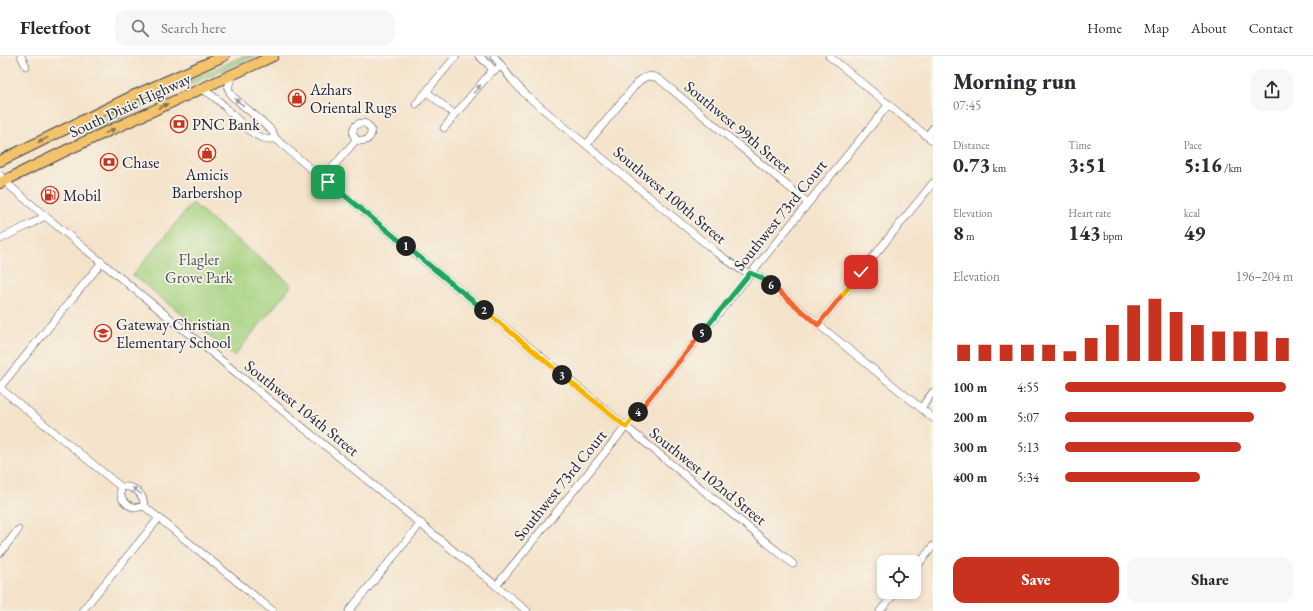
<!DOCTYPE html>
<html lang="en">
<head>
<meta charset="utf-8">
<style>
  body { margin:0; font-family:"EB Garamond",serif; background:#f7f7f7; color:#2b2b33; height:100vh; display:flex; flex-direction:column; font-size:15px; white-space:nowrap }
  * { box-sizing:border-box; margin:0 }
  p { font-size:13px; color:#7c7c81 }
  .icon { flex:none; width:22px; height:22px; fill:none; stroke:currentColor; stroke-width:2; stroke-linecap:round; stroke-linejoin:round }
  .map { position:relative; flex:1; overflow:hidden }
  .panel { display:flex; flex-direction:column; background:#fff; width:380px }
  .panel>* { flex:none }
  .buttons { position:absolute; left:877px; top:499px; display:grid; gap:8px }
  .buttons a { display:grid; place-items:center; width:44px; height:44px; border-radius:8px; background:#fff; box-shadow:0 2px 6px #0003; font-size:20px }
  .pin { position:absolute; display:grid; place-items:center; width:34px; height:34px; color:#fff; margin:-17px; border-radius:8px; box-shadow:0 2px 6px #0006 }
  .km { position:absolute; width:20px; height:20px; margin:-10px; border-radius:50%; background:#222; color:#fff; font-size:11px; line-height:20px; text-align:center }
  .round { display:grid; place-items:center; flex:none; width:42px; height:42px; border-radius:12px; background:#f7f7f7 }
  .headline { display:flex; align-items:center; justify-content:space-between; height:68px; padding:0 20px }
  h1 { font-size:22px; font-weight:800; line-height:30px }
  .metrics { display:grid; grid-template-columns:repeat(3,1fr); gap:6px; height:68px; padding:4px 20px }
  .metrics div { display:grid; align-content:center }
  .metrics b { font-size:20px; font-weight:800 }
  .metrics small { font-size:11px; font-weight:400 }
  .metrics p { font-size:11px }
  .chart { height:112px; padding:8px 20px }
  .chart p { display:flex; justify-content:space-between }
  .chart svg { width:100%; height:72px; margin-top:4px; stroke:#c8321e; stroke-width:6 }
  .cta { display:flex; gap:8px; margin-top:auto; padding:8px 20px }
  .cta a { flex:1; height:46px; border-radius:12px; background:#c8321e; color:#fff; font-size:16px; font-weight:800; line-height:46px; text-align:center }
  .cta a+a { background:#f7f7f7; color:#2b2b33 }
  ul { padding:0 20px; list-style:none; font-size:13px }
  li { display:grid; grid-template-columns:64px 48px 1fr; align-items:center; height:30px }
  li i { height:10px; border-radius:5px; background:#c8321e }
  header { display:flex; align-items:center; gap:24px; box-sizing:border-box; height:56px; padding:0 20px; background:#fff; border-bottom:1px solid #e1e1e2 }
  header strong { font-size:19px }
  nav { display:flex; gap:22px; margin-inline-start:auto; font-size:14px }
  .search { width:280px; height:36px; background:#f7f7f7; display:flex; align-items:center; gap:10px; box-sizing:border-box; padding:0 14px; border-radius:12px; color:#7c7c81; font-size:15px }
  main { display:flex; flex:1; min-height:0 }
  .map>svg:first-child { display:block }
  .green { fill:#a4d27f; stroke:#637a5d }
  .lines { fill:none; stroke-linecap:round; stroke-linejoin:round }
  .minor-casing { stroke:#423f50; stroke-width:8 }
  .highway-casing { stroke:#423f50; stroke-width:12 }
  .minor { stroke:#fff; stroke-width:7 }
  .highway { stroke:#f2c36a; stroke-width:10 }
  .oneway { fill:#9c9ca7 }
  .oneway2 { fill:#8a7252 }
  .split-1-casing { stroke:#fff; stroke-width:8 }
  .split-2-casing { stroke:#fff; stroke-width:8 }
  .split-3-casing { stroke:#fff; stroke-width:8 }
  .split-4-casing { stroke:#fff; stroke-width:8 }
  .split-5-casing { stroke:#fff; stroke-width:8 }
  .split-6-casing { stroke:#fff; stroke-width:8 }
  .split-7-casing { stroke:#fff; stroke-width:8 }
  .split-8-casing { stroke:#fff; stroke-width:8 }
  .split-1 { stroke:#22a559; stroke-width:5 }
  .split-2 { stroke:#22a559; stroke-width:5 }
  .split-3 { stroke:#f5b400; stroke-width:5 }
  .split-4 { stroke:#f5b400; stroke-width:5 }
  .split-5 { stroke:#f0652b; stroke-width:5 }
  .split-6 { stroke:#22a559; stroke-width:5 }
  .split-7 { stroke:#f0652b; stroke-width:5 }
  .split-8 { stroke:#f5b400; stroke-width:5 }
  .labels { text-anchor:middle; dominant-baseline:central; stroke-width:3.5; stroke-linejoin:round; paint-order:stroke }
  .poi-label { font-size:16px; fill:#22223b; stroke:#f7f3e8; text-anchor:start }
  .street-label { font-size:16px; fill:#22223b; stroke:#f7f3e8 }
  .park-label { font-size:16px; fill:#49574f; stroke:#f7f3e8 }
</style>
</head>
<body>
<header>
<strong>Fleetfoot</strong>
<div class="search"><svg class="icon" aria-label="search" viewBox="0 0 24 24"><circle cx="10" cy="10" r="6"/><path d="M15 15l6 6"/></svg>Search here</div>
<nav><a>Home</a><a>Map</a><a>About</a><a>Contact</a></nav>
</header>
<main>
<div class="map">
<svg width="933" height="555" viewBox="0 0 933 555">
  <rect width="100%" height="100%" fill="#f7f3e8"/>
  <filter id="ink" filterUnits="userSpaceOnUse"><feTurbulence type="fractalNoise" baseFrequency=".025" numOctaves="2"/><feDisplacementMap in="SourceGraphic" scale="8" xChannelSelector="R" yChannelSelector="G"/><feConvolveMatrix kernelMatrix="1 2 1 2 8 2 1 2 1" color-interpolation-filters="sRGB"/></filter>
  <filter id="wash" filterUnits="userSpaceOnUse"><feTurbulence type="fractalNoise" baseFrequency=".012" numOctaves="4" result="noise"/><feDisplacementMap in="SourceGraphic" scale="16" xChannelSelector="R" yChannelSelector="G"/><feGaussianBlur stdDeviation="0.9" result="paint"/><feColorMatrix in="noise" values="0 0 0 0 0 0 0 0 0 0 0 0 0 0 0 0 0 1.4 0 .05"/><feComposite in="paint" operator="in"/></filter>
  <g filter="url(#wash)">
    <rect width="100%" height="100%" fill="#f4e3ca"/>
    <g class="green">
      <path d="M244 0H255L178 34 86 79 85 78 110 59Z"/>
      <path d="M192 147 292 229 234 300 133 219Z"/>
    </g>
  </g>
  <g filter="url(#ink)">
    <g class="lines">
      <defs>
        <g id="minor">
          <path d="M21 0 26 10"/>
          <path d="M479 0 488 8 493 14"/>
          <path d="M494 0 512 24 526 39 717 197 741 214 760 221 769 228 933 362"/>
          <path d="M829 0 933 85"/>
          <path d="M232 18 228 32 232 40 267 70 272 75 276 83 319 120 318 124 320 127 324 128 328 126V123L326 119 322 118 319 120"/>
          <path d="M200 33C225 42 239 74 263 82 267 84 272 83 276 83"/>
          <path d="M427 36 455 59"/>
          <path d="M416 48 456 0"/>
          <circle cx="362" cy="76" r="9"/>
          <path d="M444 72 490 17 502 10"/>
          <path d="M927 80 933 72"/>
          <path d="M587 88 638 26C645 20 651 18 659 23L808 147"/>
          <path d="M0 119 4 125 45 160 527 555"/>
          <path d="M326 119 356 84"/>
          <path d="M328 126 793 508"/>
          <path d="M0 183 33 167 45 160"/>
          <path d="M818 269 933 127"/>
          <path d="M0 331 102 206"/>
          <path d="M0 332 121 431C133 429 144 437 144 450L273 555"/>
          <path d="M921 352 933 336"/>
          <path d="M121 431C118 445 131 455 144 450"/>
          <path d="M0 497 18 474"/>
          <path d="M914 514 933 490"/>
          <path d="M496 530 889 48"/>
          <path d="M82 555 159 462"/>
          <path d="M349 555 421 467"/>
          <path d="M880 555 896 536"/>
        </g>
        <g id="highway">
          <path d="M0 105 135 39 224 0"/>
          <path d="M0 127 69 93 273 0"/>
        </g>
      </defs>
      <use href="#minor" class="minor-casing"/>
      <use href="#highway" class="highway-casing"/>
      <use href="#minor" class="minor"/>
      <use href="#highway" class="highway"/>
    </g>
    <defs><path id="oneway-solid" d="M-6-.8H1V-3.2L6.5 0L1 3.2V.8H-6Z"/></defs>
    <g class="oneway">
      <use href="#oneway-solid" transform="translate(477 33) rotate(-50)"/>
      <use href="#oneway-solid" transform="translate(239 46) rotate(-141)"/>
      <use href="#oneway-solid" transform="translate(137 435) rotate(-143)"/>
    </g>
    <g class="oneway2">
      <use href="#oneway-solid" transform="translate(163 50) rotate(-25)"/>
      <use href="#oneway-solid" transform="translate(110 75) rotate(-26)"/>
      <use href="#oneway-solid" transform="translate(43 84) rotate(154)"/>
    </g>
  </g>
  <g class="lines" filter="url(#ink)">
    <defs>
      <path id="split-1" d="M328 126 406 190"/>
      <path id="split-2" d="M406 190 484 254"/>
      <path id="split-3" d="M484 254 562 319"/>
      <path id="split-4" d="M562 319 626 371 638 356"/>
      <path id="split-5" d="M638 356 702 277"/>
      <path id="split-6" d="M702 277 750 217 760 221 771 229"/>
      <path id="split-7" d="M771 229 818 269 843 238"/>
      <path id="split-8" d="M843 238 861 216"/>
    </defs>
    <use href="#split-1" class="split-1-casing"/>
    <use href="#split-2" class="split-2-casing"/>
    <use href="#split-3" class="split-3-casing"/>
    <use href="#split-4" class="split-4-casing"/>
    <use href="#split-5" class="split-5-casing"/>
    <use href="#split-6" class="split-6-casing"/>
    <use href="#split-7" class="split-7-casing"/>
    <use href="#split-8" class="split-8-casing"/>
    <use href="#split-1" class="split-1"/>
    <use href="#split-2" class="split-2"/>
    <use href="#split-3" class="split-3"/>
    <use href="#split-4" class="split-4"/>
    <use href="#split-5" class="split-5"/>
    <use href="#split-6" class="split-6"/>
    <use href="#split-7" class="split-7"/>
    <use href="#split-8" class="split-8"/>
  </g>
  <defs>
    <symbol id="shop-ring" viewBox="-11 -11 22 22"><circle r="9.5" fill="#f7f3e8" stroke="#c8321e" stroke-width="1.5"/><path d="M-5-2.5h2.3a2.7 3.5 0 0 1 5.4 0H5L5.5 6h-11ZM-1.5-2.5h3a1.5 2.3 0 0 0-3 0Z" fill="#c8321e"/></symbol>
    <symbol id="bank-ring" viewBox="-11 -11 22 22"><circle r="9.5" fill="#f7f3e8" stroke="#c8321e" stroke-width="1.5"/><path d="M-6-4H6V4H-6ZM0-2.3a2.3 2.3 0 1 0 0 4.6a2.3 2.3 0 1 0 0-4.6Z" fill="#c8321e"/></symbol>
    <symbol id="fuel-ring" viewBox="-11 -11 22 22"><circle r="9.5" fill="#f7f3e8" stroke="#c8321e" stroke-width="1.5"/><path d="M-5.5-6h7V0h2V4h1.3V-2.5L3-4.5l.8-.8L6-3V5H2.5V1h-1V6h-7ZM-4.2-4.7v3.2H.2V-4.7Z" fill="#c8321e"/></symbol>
    <symbol id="school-ring" viewBox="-11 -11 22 22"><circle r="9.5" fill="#f7f3e8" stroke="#c8321e" stroke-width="1.5"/><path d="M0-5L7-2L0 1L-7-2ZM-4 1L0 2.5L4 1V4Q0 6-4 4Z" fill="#c8321e"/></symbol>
  </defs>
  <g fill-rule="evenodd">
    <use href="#shop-ring" x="287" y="32" width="20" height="20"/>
    <use href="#bank-ring" x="169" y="58" width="20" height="20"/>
    <use href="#shop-ring" x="197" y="87" width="20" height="20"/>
    <use href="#bank-ring" x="99" y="96" width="20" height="20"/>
    <use href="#fuel-ring" x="40" y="129" width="20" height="20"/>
    <use href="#school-ring" x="93" y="267" width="20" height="20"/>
  </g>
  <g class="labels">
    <g class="poi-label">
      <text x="310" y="33">Azhars<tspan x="310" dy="18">Oriental Rugs</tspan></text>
      <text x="192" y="68">PNC Bank</text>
      <text x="122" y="106">Chase</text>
      <text x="207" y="118" text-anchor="middle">Amicis<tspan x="207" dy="18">Barbershop</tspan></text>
      <text x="63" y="139">Mobil</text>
      <text x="116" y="268">Gateway Christian<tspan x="116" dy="18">Elementary School</tspan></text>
    </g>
    <g class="street-label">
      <text transform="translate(130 49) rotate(-25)">South Dixie Highway</text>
      <text transform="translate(738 71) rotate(40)">Southwest 99th Street</text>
      <text transform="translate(670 139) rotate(40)">Southwest 100th Street</text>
      <text transform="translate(780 159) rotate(-51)">Southwest 73rd Court</text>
      <text transform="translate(302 352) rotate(39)">Southwest 104th Street</text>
      <text transform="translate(708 420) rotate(39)">Southwest 102nd Street</text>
      <text transform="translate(560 429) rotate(-51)">Southwest 73rd Court</text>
    </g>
    <g class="park-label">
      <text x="199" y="203">Flagler<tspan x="199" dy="18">Grove Park</tspan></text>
    </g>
  </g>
</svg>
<div class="buttons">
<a><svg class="icon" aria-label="locate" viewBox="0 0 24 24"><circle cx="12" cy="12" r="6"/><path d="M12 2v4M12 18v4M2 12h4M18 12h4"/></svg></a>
</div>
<div class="pin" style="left:328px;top:126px;background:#1e9e55"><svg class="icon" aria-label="arrive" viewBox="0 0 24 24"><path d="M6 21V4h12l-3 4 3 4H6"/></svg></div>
<div class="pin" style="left:861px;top:216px;background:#d93025"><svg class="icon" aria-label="check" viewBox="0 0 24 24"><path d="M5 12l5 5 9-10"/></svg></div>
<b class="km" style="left:406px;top:190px">1</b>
<b class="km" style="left:484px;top:254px">2</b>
<b class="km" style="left:562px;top:319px">3</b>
<b class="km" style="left:638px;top:356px">4</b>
<b class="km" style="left:702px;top:277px">5</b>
<b class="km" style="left:771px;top:229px">6</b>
</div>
<section class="panel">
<div class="headline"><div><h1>Morning run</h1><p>07:45</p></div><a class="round"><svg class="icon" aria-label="share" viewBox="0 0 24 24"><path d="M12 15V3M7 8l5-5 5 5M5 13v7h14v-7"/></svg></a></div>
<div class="metrics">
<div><p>Distance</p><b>0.73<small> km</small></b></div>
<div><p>Time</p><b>3:51</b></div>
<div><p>Pace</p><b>5:16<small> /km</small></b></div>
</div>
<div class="metrics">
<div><p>Elevation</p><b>8<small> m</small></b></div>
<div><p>Heart rate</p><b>143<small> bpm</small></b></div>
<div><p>kcal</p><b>49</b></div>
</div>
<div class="chart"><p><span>Elevation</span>196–204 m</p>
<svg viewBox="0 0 160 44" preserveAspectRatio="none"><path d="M5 44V34M15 44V34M25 44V34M35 44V34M45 44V34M55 44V38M65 44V30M75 44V22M85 44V10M95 44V6M105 44V14M115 44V22M125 44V26M135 44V26M145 44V26M155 44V30"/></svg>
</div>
<ul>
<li><b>100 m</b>4:55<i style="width:97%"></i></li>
<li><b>200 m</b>5:07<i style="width:83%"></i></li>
<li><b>300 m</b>5:13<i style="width:77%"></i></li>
<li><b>400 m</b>5:34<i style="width:59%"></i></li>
</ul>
<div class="cta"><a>Save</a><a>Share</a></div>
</section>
</main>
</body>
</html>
